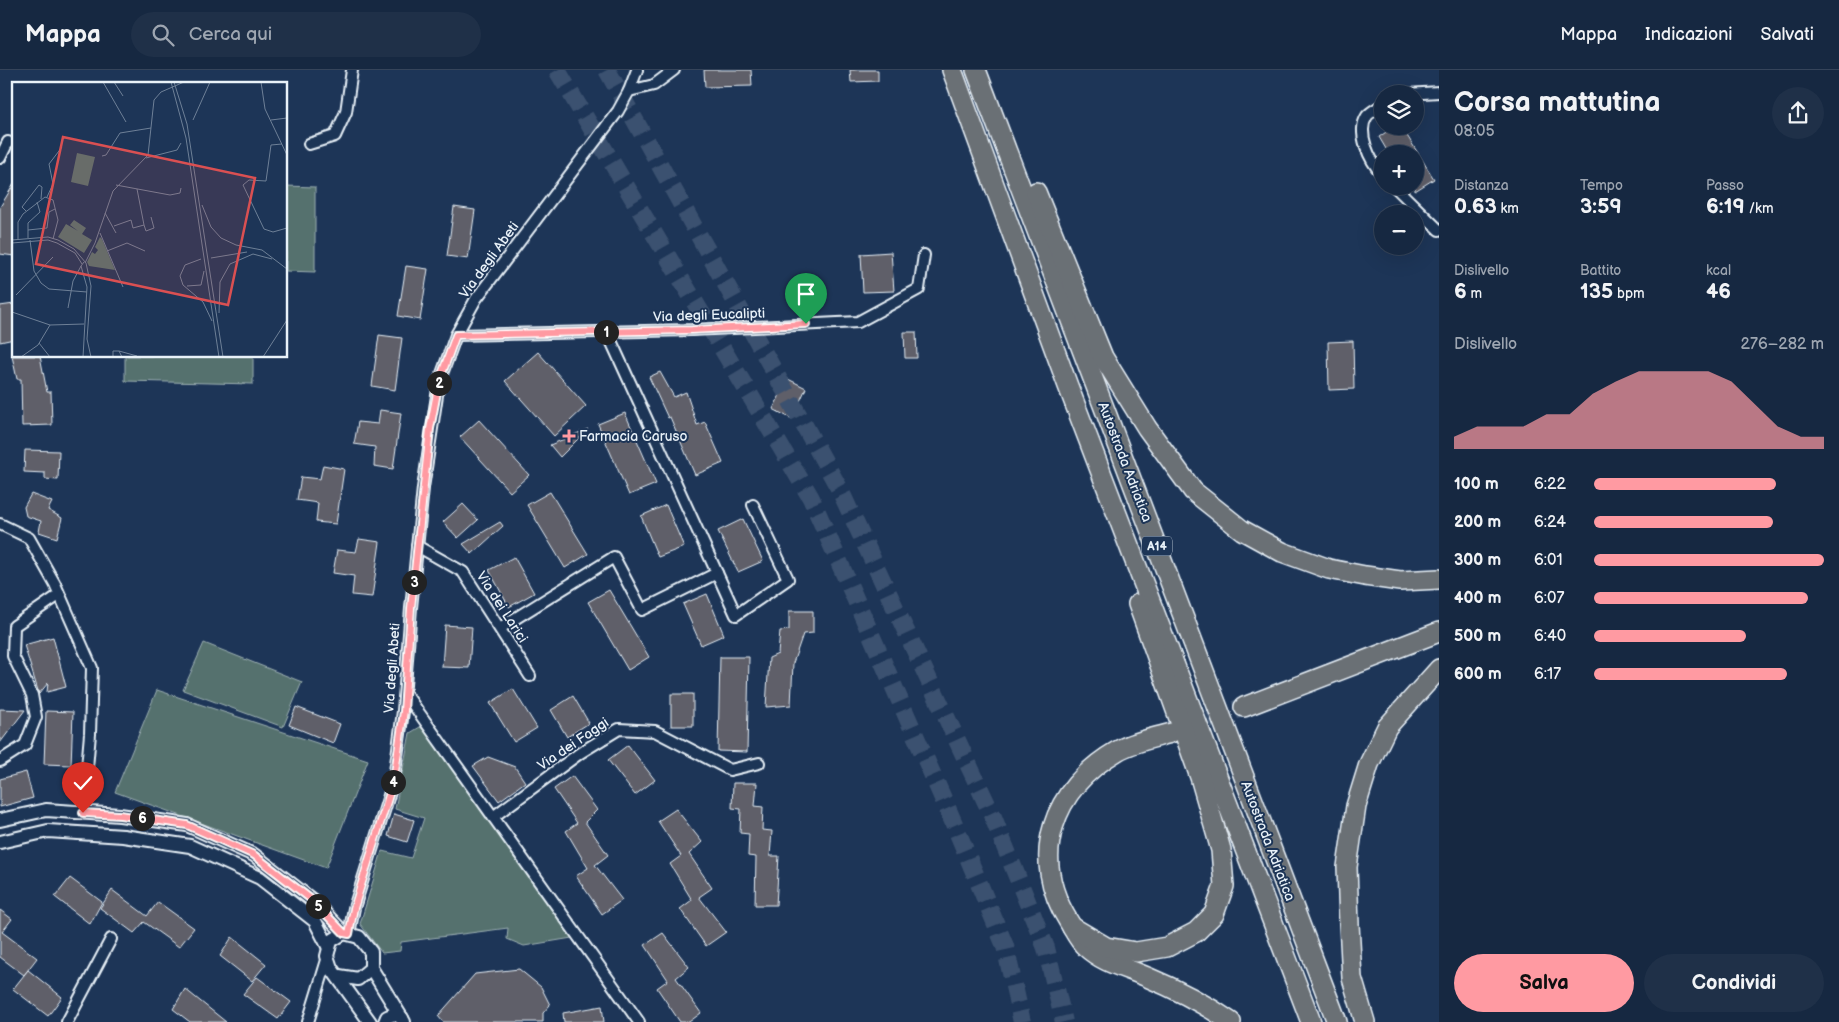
<!DOCTYPE html>
<html lang="it">
<head>
<meta charset="utf-8">
<style>
  body { margin:0; font-family:"Balsamiq Sans",sans-serif; background:#1f3048; color:#f1f3f6; height:100vh; display:flex; flex-direction:column; font-size:19px; white-space:nowrap }
  * { box-sizing:border-box; margin:0 }
  p { font-size:16px; color:#9ea6b1 }
  .icon { flex:none; width:28px; height:28px; fill:none; stroke:currentColor; stroke-width:2; stroke-linecap:round; stroke-linejoin:round }
  .map { position:relative; flex:1; overflow:hidden }
  .drawer { display:flex; flex-direction:column; background:#162841; width:400px }
  .drawer>* { flex:none }
  .fabs { position:absolute; left:1374px; top:15px; display:grid; gap:10px }
  .fabs a { display:grid; place-items:center; width:50px; height:50px; border-radius:50%; background:#162841; box-shadow:0 5px 20px #0002,0 0 0 1px #35445a; font-size:25px }
  .pin { position:absolute; display:grid; place-items:center; width:42px; height:42px; color:#fff; margin:-51px -21px; border-radius:50% 50% 50% 0; rotate:-45deg; box-shadow:0 0 5px #0007 }
  .pin .icon { rotate:45deg }
  .km { position:absolute; width:25px; height:25px; margin:-12px; border-radius:50%; background:#222; color:#fff; font-size:14px; line-height:25px; text-align:center }
  .round { display:grid; place-items:center; flex:none; width:52px; height:52px; border-radius:26px; background:#1f3048 }
  .head { display:flex; align-items:center; justify-content:space-between; height:85px; padding:0 15px }
  h1 { font-size:28px; font-weight:700; line-height:38px }
  .stats { display:grid; grid-template-columns:repeat(3,1fr); gap:8px; height:85px; padding:5px 15px }
  .stats div { display:grid; align-content:center }
  .stats b { font-size:21px; font-weight:700 }
  .stats small { font-size:14px; font-weight:400 }
  .stats p { font-size:14px }
  .chart { height:140px; padding:10px 15px }
  .chart p { display:flex; justify-content:space-between }
  .chart svg { width:100%; height:90px; margin-top:5px; fill:#ff9aa2; opacity:.7 }
  .button { display:flex; gap:10px; margin-top:auto; padding:10px 15px }
  .button a { flex:1; height:58px; border-radius:30px; background:#ff9aa2; color:#111; font-size:20px; font-weight:700; line-height:58px; text-align:center }
  .button a+a { background:#1f3048; color:#f1f3f6 }
  ul { padding:0 15px; list-style:none; font-size:16px }
  li { display:grid; grid-template-columns:80px 60px 1fr; align-items:center; height:38px }
  li i { height:12px; border-radius:6px; background:#ff9aa2 }
  header { display:flex; align-items:center; gap:30px; box-sizing:border-box; height:70px; padding:0 25px; background:#162841; border-bottom:1px solid #35445a }
  header strong { font-size:24px }
  nav { display:flex; gap:28px; margin-inline-start:auto; font-size:18px }
  .search { width:350px; height:45px; background:#1f3048; display:flex; align-items:center; gap:12px; box-sizing:border-box; padding:0 18px; border-radius:28px; color:#9ea6b1; font-size:19px }
  main { display:flex; flex:1; min-height:0 }
  .map>svg:first-child { display:block }
  .green { fill:#55716e; stroke:#9eb1b3 }
  .building { fill:#5e5e69; stroke:#e8f1f8 }
  .lines { fill:none; stroke-linecap:round; stroke-linejoin:round }
  .trunk-tunnel { stroke:#3b516f; stroke-width:18; stroke-dasharray:18 9; stroke-linecap:butt }
  .motorway-tunnel { stroke:#3b516f; stroke-width:19; stroke-dasharray:19 9; stroke-linecap:butt }
  .minor-casing { stroke:#e8f1f8; stroke-width:14 }
  .tertiary-casing { stroke:#e8f1f8; stroke-width:16 }
  .motorway-casing { stroke:#e8f1f8; stroke-width:22 }
  .minor { stroke:#1d3557; stroke-width:10 }
  .tertiary { stroke:#1d3557; stroke-width:12 }
  .motorway { stroke:#6b6f75; stroke-width:19 }
  .route-casing { stroke:#fff; stroke-width:10 }
  .route { stroke:#ff9aa2; stroke-width:6 }
  .poi-dot { fill:#ff9aa2; stroke:#1d3557; stroke-width:2 }
  .labels { text-anchor:middle; dominant-baseline:central; stroke-width:4; stroke-linejoin:round; paint-order:stroke }
  .shield { fill:#1d3557; stroke:#abb9c8; stroke-width:1 }
  .shield-label { font-size:12px; font-weight:bold; fill:#e8f1f8 }
  .street-label { font-size:14px; fill:#e8f1f8; stroke:#1d3557 }
  .poi-label { font-size:14px; fill:#e8f1f8; stroke:#1d3557; text-anchor:start }
  .inset-road { fill:none; stroke:#6e8097; stroke-width:1 }
  .view { fill:#da5052; fill-opacity:0.15; stroke:#da5052; stroke-width:2.5 }
  .inset-edge { fill:none; stroke:#e8f1f8; stroke-width:2.5 }
</style>
</head>
<body>
<header>
<strong>Mappa</strong>
<div class="search"><svg class="icon" aria-label="search" viewBox="0 0 24 24"><circle cx="10" cy="10" r="6"/><path d="M15 15l6 6"/></svg>Cerca qui</div>
<nav><a>Mappa</a><a>Indicazioni</a><a>Salvati</a></nav>
</header>
<main>
<div class="map">
<svg width="1439" height="952" viewBox="0 0 1439 952">
  <rect width="100%" height="100%" fill="#1d3557"/>
  <filter id="ink" filterUnits="userSpaceOnUse"><feTurbulence type="fractalNoise" baseFrequency=".02" numOctaves="2"/><feDisplacementMap in="SourceGraphic" scale="10" xChannelSelector="R" yChannelSelector="G"/><feConvolveMatrix kernelMatrix="1 2 1 2 8 2 1 2 1" color-interpolation-filters="sRGB"/></filter>
  <g filter="url(#ink)">
    <g class="green">
      <path d="M286 116 315 117V202L286 201Z"/>
      <path d="M125 286H253V314L125 311Z"/>
      <path d="M204 573 302 612 283 657 183 620Z"/>
      <path d="M157 620 368 690 326 798 115 722Z"/>
      <path d="M420 657 434 669 572 868 524 876 507 869 508 858 401 872 400 881 382 883 360 854 382 781 411 788 424 748 395 739 410 663Z"/>
    </g>
    <g class="building">
      <path d="M704 0H751L752 16 705 17Z"/>
      <path d="M850 0H878V11L851 12Z"/>
      <path d="M1395 56H1401L1434 109 1415 121V84H1389L1379 67Z"/>
      <path d="M14 114V186L0 184V137Z"/>
      <path d="M454 137 475 140 468 189 447 186Z"/>
      <path d="M891 182 894 221 863 222 861 184Z"/>
      <path d="M406 196 428 199 420 250 398 246Z"/>
      <path d="M14 234V269L0 272V236Z"/>
      <path d="M904 262H916L917 288H905Z"/>
      <path d="M379 265 402 268 395 320 372 316Z"/>
      <path d="M1353 271 1354 319 1329 320 1328 272Z"/>
      <path d="M538 282 586 336 554 366 505 311Z"/>
      <path d="M12 286H40L47 322H51L52 355 22 356 21 309H17Z"/>
      <path d="M660 302 674 327 686 322 697 355 705 352 723 393 695 405 670 347 668 348 649 307Z"/>
      <path d="M788 309 806 318 792 349 773 339Z"/>
      <path d="M380 340 401 343 393 399 374 396 375 377 354 374 358 352 378 354Z"/>
      <path d="M625 343 656 414 629 425 598 354Z"/>
      <path d="M479 350 529 405 510 422 460 367Z"/>
      <path d="M588 359 560 387 550 375Z"/>
      <path d="M25 380 59 381 58 410 45 409V403L24 402Z"/>
      <path d="M323 395 344 399 336 454 316 452 318 433 297 430 301 407 320 409Z"/>
      <path d="M550 422 588 484 565 498 527 435Z"/>
      <path d="M31 424 52 432 48 440 62 448 57 468 39 462 41 451 26 446 24 437Z"/>
      <path d="M463 434 478 450 458 468 443 452Z"/>
      <path d="M666 435 684 477 658 487 641 446Z"/>
      <path d="M743 449 763 491 738 502 718 461Z"/>
      <path d="M500 452 503 456 472 484 463 474Z"/>
      <path d="M359 469 380 472 372 527 352 525 354 506 333 503 337 480 356 482Z"/>
      <path d="M514 487 534 523 509 537 489 500Z"/>
      <path d="M609 520 649 587 628 600 588 532Z"/>
      <path d="M707 524 724 565 701 575 683 534Z"/>
      <path d="M789 541H813V563L803 564 793 593 791 635 766 637 769 588 778 584 780 561 789 560Z"/>
      <path d="M445 555 472 557 469 598 442 597Z"/>
      <path d="M53 567 66 617 47 622 48 613 39 624 24 575Z"/>
      <path d="M720 587H749L747 682 718 681Z"/>
      <path d="M513 619 537 658 514 672 490 633Z"/>
      <rect x="671" y="624" width="22" height="32"/>
      <path d="M573 626 589 653 567 667 551 640Z"/>
      <path d="M296 637 340 654 333 673 289 655Z"/>
      <path d="M0 639 25 640 0 673Z"/>
      <path d="M46 641 73 642 71 695 44 694Z"/>
      <path d="M628 675 655 710 635 725 608 690Z"/>
      <path d="M488 687 515 697 525 712 499 731 473 696Z"/>
      <path d="M26 702 33 728 0 737V709Z"/>
      <path d="M572 706 597 740 585 752 608 785 595 795 622 830 602 844 576 806 588 798 566 761 577 753 554 719Z"/>
      <path d="M733 713H757L755 736 763 737 762 760 772 761 770 786H779L776 835H755L756 787 748 786 749 764 740 763 741 739 732 738Z"/>
      <path d="M676 739 702 772 689 784 712 818 699 827 726 862 706 876 680 839 692 830 670 794 681 786 658 751Z"/>
      <path d="M394 744 414 750 407 772 388 766Z"/>
      <path d="M70 808 102 832 90 854 55 827Z"/>
      <path d="M112 820 147 846 158 832 194 858 179 877 144 852 134 863 100 838Z"/>
      <path d="M0 840 12 849 2 862 37 888 24 905 0 887Z"/>
      <path d="M663 863 689 897 676 908 701 943 689 952H680L657 918 668 910 645 875Z"/>
      <path d="M232 867 266 894 252 911 220 886Z"/>
      <path d="M519 899 541 917 550 935 543 943V952H443L438 946 475 904Z"/>
      <path d="M28 900 62 927 48 946 13 919Z"/>
      <path d="M257 907 291 932 278 949 243 924Z"/>
      <path d="M185 919 226 952H190L173 939Z"/>
      <path d="M602 936 604 952H564L563 943Z"/>
    </g>
    <g class="lines">
      <g class="trunk-tunnel">
        <path d="M557 0 811 428 955 756 1005 876 1022 952"/>
        <path d="M607 0 839 418 993 747 1046 878 1064 952"/>
      </g>
      <path class="motorway-tunnel" d="M1182 659 1244 637"/>
      <defs>
        <g id="minor">
          <path d="M629 21 654 15 674 0"/>
          <path d="M1407 24 1439 22"/>
          <path d="M1382 35C1378 38 1370 42 1367 46 1356 63 1370 91 1382 104"/>
          <path d="M309 74 335 66 346 42 352 0"/>
          <path d="M0 88 8 72"/>
          <path d="M1394 116 1439 160"/>
          <path d="M456 265 692 260 858 252 919 219 924 185"/>
          <path d="M0 454 29 468 55 514 92 598 90 664 83 743"/>
          <path d="M417 476 463 502 530 606"/>
          <path d="M717 503 736 545 788 509 753 435"/>
          <path d="M500 558 614 487 642 540 717 503 607 262"/>
          <path d="M405 623 639 952"/>
          <path d="M0 691 25 675 36 647 32 625 13 586 14 556 59 525"/>
          <path d="M493 747 580 683 619 659 655 661 730 700 759 693"/>
          <path d="M349 864 354 838 394 709 403 641 411 538 423 418 439 312 456 265 476 229 618 41 629 21 637 0"/>
          <path d="M67 952 111 869"/>
          <path d="M308 952 327 890"/>
        </g>
        <g id="tertiary">
          <path d="M0 750 46 740 120 745 187 755 254 785 312 830 344 863 359 867 371 882V898L404 952"/>
          <path d="M0 772 48 761 123 766 190 776 260 808 315 851 329 878"/>
          <path d="M344 863 331 871 327 886 331 898 370 952"/>
          <path d="M339 906 358 909 371 898"/>
          <path d="M385 952 387 947 394 944 402 948"/>
        </g>
        <g id="motorway">
          <path d="M952 0 1068 316 1311 952"/>
          <path d="M976 0 1337 952"/>
          <path d="M1036 122 1103 287 1147 358 1193 421 1242 460 1282 482 1329 499 1365 506 1400 511 1439 509"/>
          <path d="M1244 637 1439 562"/>
          <path d="M1171 663C1154 668 1132 672 1117 681 1052 719 1028 787 1069 852 1074 860 1079 871 1086 877 1103 893 1127 898 1147 907 1176 919 1205 934 1231 952"/>
          <path d="M1072 857 1106 877 1136 882 1167 877 1196 862 1214 844 1224 816 1221 780 1200 707 1138 534"/>
          <path d="M1365 952 1352 908 1349 854 1347 797 1356 736 1369 694 1387 657 1439 599"/>
        </g>
      </defs>
      <use href="#minor" class="minor-casing"/>
      <use href="#tertiary" class="tertiary-casing"/>
      <use href="#motorway" class="motorway-casing"/>
      <use href="#minor" class="minor"/>
      <use href="#tertiary" class="tertiary"/>
      <use href="#motorway" class="motorway"/>
    </g>
  </g>
  <g class="lines" filter="url(#ink)">
    <defs>
      <path id="route" d="M83 743 120 745 187 755 254 785 312 830 344 863 349 864 354 838 394 709 404 641 411 538 430 359 439 312 456 265 692 260 806 254"/>
    </defs>
    <use href="#route" class="route-casing"/>
    <use href="#route" class="route"/>
  </g>
  <path class="poi-dot" d="M566.5 358.5h5v5h5v5h-5v5h-5v-5h-5v-5h5z"/>
  <g class="labels">
    <rect class="shield" x="1142" y="466.5" width="30" height="19" rx="4"/>
    <g class="shield-label">
      <text x="1157" y="476">A14</text>
    </g>
    <g class="street-label">
      <text transform="translate(489 190) rotate(-54)">Via degli Abeti</text>
      <text transform="translate(709 245) rotate(-2)">Via degli Eucalipti</text>
      <text transform="translate(1125 392) rotate(69)">Autostrada Adriatica</text>
      <text transform="translate(502 537) rotate(57)">Via dei Larici</text>
      <text transform="translate(392 598) rotate(-86)">Via degli Abeti</text>
      <text transform="translate(573 674) rotate(-34)">Via dei Faggi</text>
      <text transform="translate(1268 771) rotate(69)">Autostrada Adriatica</text>
    </g>
    <g class="poi-label">
      <text x="579" y="366">Farmacia Caruso</text>
    </g>
  </g>
  <g transform="translate(12 12)">
    <rect width="275" height="275" fill="#1d3557"/>
    <path d="M65 71 83 75 76 104 59 100ZM62 138 74 146 70 152 80 158 72 171 46 155 54 142 66 149 58 143ZM88 155 90 157 103 188 77 184 75 180 80 170 83 172 86 168 83 165Z" fill="#55716e"/>
    <path class="inset-road" d="M91 0 114 40M102 0 111 14M159 0 174 56 207 275M162 0 175 42 211 275M249 0 253 27 275 73M181 38 198 0M259 38 275 36M270 62 259 63 254 99 237 98 231 103 252 147 261 150 275 146M90 74 94 73 108 51 139 46M134 76 165 68 169 61M104 103 158 113 168 111 169 106M35 115 41 102 37 82 50 65M190 123 199 145 209 156 224 163 250 168 275 187M14 129 10 125 27 103 30 105 29 117M93 131 104 151M132 143 134 149 142 146 139 135M102 144 119 138 121 146 132 143 125 107M16 148 35 146 37 130 43 127M88 151 111 205M16 156V141L28 130 25 120M6 157V140L11 132 33 115 41 118 46 138 41 157M0 158 36 155 46 158 62 167 74 181 79 204 75 257 79 275M18 158 22 189 29 201 37 207 75 210M0 161 36 158 45 161 63 171 70 182M95 169 115 161 133 169M199 176 235 170M189 177 173 183 168 194 171 203 191 220 200 239M73 181 83 161 101 109 136 73 142 18 149 10 172 0M175 204 189 203 192 189M4 213 41 175M56 226 61 199 69 184M0 230 38 243M207 231 208 200 218 182 241 172 260 177M27 261 38 275M107 269 125 274M9 275 26 263 38 243 72 242M71 275 75 205 69 184 72 180M101 275V269H107L110 275M251 275 275 238"/>
    <path class="view" d="M51 55 243 96 216 223 24 182Z"/>
    <rect width="275" height="275" class="inset-edge"/>
  </g>
</svg>
<div class="fabs">
<a><svg class="icon" aria-label="layers" viewBox="0 0 24 24"><path d="M12 4l9 5-9 5-9-5zM3 14l9 5 9-5"/></svg></a>
<a>+</a>
<a>−</a>
</div>
<div class="pin" style="left:806px;top:254px;background:#1e9e55"><svg class="icon" aria-label="arrive" viewBox="0 0 24 24"><path d="M6 21V4h12l-3 4 3 4H6"/></svg></div>
<div class="pin" style="left:83px;top:743px;background:#d93025"><svg class="icon" aria-label="check" viewBox="0 0 24 24"><path d="M5 12l5 5 9-10"/></svg></div>
<b class="km" style="left:606px;top:262px">1</b>
<b class="km" style="left:439px;top:313px">2</b>
<b class="km" style="left:414px;top:512px">3</b>
<b class="km" style="left:393px;top:712px">4</b>
<b class="km" style="left:318px;top:836px">5</b>
<b class="km" style="left:142px;top:748px">6</b>
</div>
<section class="drawer">
<div class="head"><div><h1>Corsa mattutina</h1><p>08:05</p></div><a class="round"><svg class="icon" aria-label="share" viewBox="0 0 24 24"><path d="M12 15V3M7 8l5-5 5 5M5 13v7h14v-7"/></svg></a></div>
<div class="stats">
<div><p>Distanza</p><b>0.63<small> km</small></b></div>
<div><p>Tempo</p><b>3:59</b></div>
<div><p>Passo</p><b>6:19<small> /km</small></b></div>
</div>
<div class="stats">
<div><p>Dislivello</p><b>6<small> m</small></b></div>
<div><p>Battito</p><b>135<small> bpm</small></b></div>
<div><p>kcal</p><b>46</b></div>
</div>
<div class="chart"><p><span>Dislivello</span>276–282 m</p>
<svg viewBox="0 0 160 44" preserveAspectRatio="none"><path d="M0 44V38L10 33L20 33L30 33L40 27L50 27L60 17L70 11L80 6L90 6L100 6L110 6L120 11L130 22L140 33L150 38L160 38V44z"/></svg>
</div>
<ul>
<li><b>100 m</b>6:22<i style="width:79%"></i></li>
<li><b>200 m</b>6:24<i style="width:78%"></i></li>
<li><b>300 m</b>6:01<i style="width:100%"></i></li>
<li><b>400 m</b>6:07<i style="width:93%"></i></li>
<li><b>500 m</b>6:40<i style="width:66%"></i></li>
<li><b>600 m</b>6:17<i style="width:84%"></i></li>
</ul>
<div class="button"><a>Salva</a><a>Condividi</a></div>
</section>
</main>
</body>
</html>
